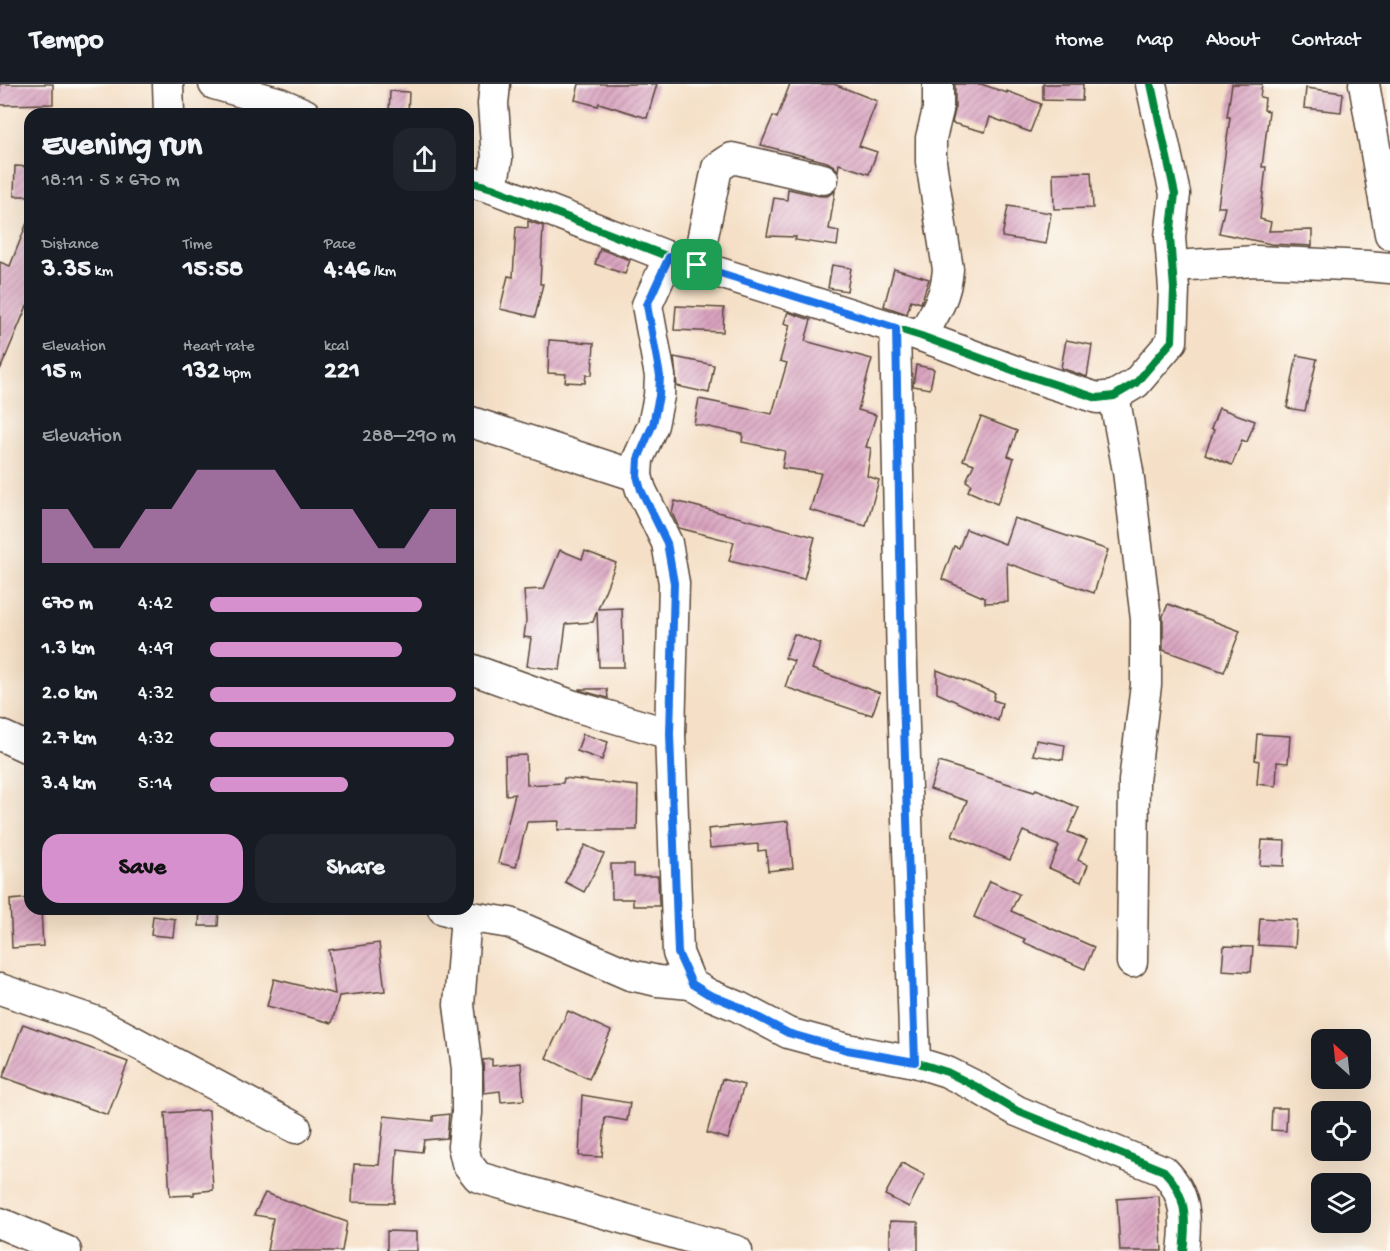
<!DOCTYPE html>
<html lang="en">
<head>
<meta charset="utf-8">
<style>
  body { margin:0; font-family:"Gochi Hand",sans-serif; background:#20242c; color:#f1f3f6; height:100vh; display:flex; flex-direction:column; font-size:22px; white-space:nowrap }
  * { box-sizing:border-box; margin:0 }
  p { font-size:20px; color:#9ea1a6 }
  .icon { flex:none; width:33px; height:33px; fill:none; stroke:currentColor; stroke-width:2; stroke-linecap:round; stroke-linejoin:round }
  .map { position:relative; flex:1; overflow:hidden }
  .drawer { position:absolute; left:24px; top:24px; width:450px; height:807px; display:flex; flex-direction:column; background:#171b24; border-radius:18px; box-shadow:0 6px 24px #0002 }
  .drawer>* { flex:none }
  .needle { width:39px; rotate:333deg }
  .fabs { position:absolute; left:1311px; top:945px; display:grid; gap:12px }
  .fabs a { display:grid; place-items:center; width:60px; height:60px; border-radius:12px; background:#171b24; box-shadow:0 6px 24px #0002; font-size:30px }
  .pin { position:absolute; display:grid; place-items:center; width:51px; height:51px; color:#fff; margin:-26px; border-radius:12px; box-shadow:0 3px 9px #0006 }
  .round { display:grid; place-items:center; flex:none; width:63px; height:63px; border-radius:18px; background:#20242c }
  .headline { display:flex; align-items:center; justify-content:space-between; height:102px; padding:0 18px }
  h1 { font-size:33px; font-weight:700; line-height:45px }
  .figures { display:grid; grid-template-columns:repeat(3,1fr); gap:9px; height:102px; padding:6px 18px }
  .figures div { display:grid; align-content:center }
  .figures b { font-size:26px; font-weight:700 }
  .figures small { font-size:16px; font-weight:400 }
  .figures p { font-size:16px }
  .chart { height:168px; padding:12px 18px }
  .chart p { display:flex; justify-content:space-between }
  .chart svg { width:100%; height:108px; margin-top:6px; fill:#d690ce; opacity:.7 }
  .button { display:flex; gap:12px; margin-top:auto; padding:12px 18px }
  .button a { flex:1; height:69px; border-radius:18px; background:#d690ce; color:#111; font-size:24px; font-weight:700; line-height:69px; text-align:center }
  .button a+a { background:#20242c; color:#f1f3f6 }
  ul { padding:0 18px; list-style:none; font-size:20px }
  li { display:grid; grid-template-columns:96px 72px 1fr; align-items:center; height:45px }
  li i { height:15px; border-radius:8px; background:#d690ce }
  header { display:flex; align-items:center; gap:36px; box-sizing:border-box; height:84px; padding:0 30px; background:#171b24; border-bottom:2px solid #363941 }
  header strong { font-size:28px }
  nav { display:flex; gap:33px; margin-inline-start:auto; font-size:21px }
  .map>svg:first-child { display:block }
  .building { fill:url(#building-hatch) }
  .lines { fill:none; stroke-linecap:round; stroke-linejoin:round }
  .minor-casing { stroke:#574537; stroke-width:33 }
  .minor { stroke:#fff; stroke-width:30 }
  .cycleway-casing { stroke:#fdfcf7; stroke-width:11 }
  .cycleway { stroke:#00873e; stroke-width:8 }
  .route-casing { stroke:#fff; stroke-width:12 }
  .route { stroke:#1a73e8; stroke-width:8 }
</style>
</head>
<body>
<header>
<strong>Tempo</strong>
<nav><a>Home</a><a>Map</a><a>About</a><a>Contact</a></nav>
</header>
<div class="map">
<svg width="1390" height="1167" viewBox="0 0 1390 1167">
  <defs>
    <pattern id="building-hatch" width="6" height="6" patternUnits="userSpaceOnUse" patternTransform="scale(1.5)"><rect width="6" height="6" fill="#d9a3c0"/><path d="M-1 1l2-2M0 6l6-6M5 7l2-2" fill="none" stroke="#b1859b"/></pattern>
  </defs>
  <rect width="100%" height="100%" fill="#fdfcf7"/>
  <filter id="ink" filterUnits="userSpaceOnUse"><feTurbulence type="fractalNoise" baseFrequency=".0167" numOctaves="2"/><feDisplacementMap in="SourceGraphic" scale="12" xChannelSelector="R" yChannelSelector="G"/><feConvolveMatrix kernelMatrix="1 2 1 2 8 2 1 2 1" color-interpolation-filters="sRGB"/></filter>
  <filter id="wash" filterUnits="userSpaceOnUse"><feTurbulence type="fractalNoise" baseFrequency=".008" numOctaves="4" result="noise"/><feDisplacementMap in="SourceGraphic" scale="24" xChannelSelector="R" yChannelSelector="G"/><feGaussianBlur stdDeviation="1.35" result="paint"/><feColorMatrix in="noise" values="0 0 0 0 0 0 0 0 0 0 0 0 0 0 0 0 0 1.4 0 .05"/><feComposite in="paint" operator="in"/></filter>
  <g filter="url(#wash)">
    <rect width="100%" height="100%" fill="#f5e0c7"/>
    <g id="blocks">
      <g class="building">
        <path d="M0 0H53V20L0 21Z"/>
        <path d="M579 0H657L647 34 599 19 598 22 575 16Z"/>
        <path d="M790 0H834L877 17 859 62 877 68 869 90 839 80 838 87 834 82 827 78 761 61 773 32 777 34Z"/>
        <path d="M955 0H981L1007 9V7L1041 20 1030 48 990 33 985 48 952 39 955 26Z"/>
        <path d="M1043 0H1083L1082 17 1043 16Z"/>
        <path d="M1232 0H1262L1260 13 1265 14 1264 26 1269 27 1262 83H1266L1260 135 1271 138 1269 147 1312 146V162L1271 160 1219 149 1225 123H1218L1230 33H1227Z"/>
        <path d="M1306 4 1343 9 1341 28 1304 24Z"/>
        <path d="M390 7 409 8 408 30H389Z"/>
        <path d="M15 82 30 83V112H14Z"/>
        <path d="M1091 88 1093 124 1054 125 1053 89Z"/>
        <path d="M788 105 820 112H827L835 107 829 145 839 147 837 162 795 156 796 153 767 152 774 114 787 116Z"/>
        <path d="M1008 122 1051 129 1046 160 1002 153Z"/>
        <path d="M29 134 30 223 27 222 0 286V178L10 182Z"/>
        <path d="M528 137 543 142 540 200H543L535 233 500 225 508 192 513 193 516 143 528 144Z"/>
        <path d="M600 165 630 176 625 190 595 180Z"/>
        <path d="M832 181 851 184 847 207 828 204Z"/>
        <path d="M894 185 929 195 921 219 911 216 907 230 884 222Z"/>
        <path d="M676 222 724 224 723 248 674 246Z"/>
        <path d="M788 228 811 236 805 257 872 275 858 326 876 331 866 363 871 364 867 392 879 396 866 442 810 426 821 389 782 384 785 367 742 358 743 350 694 340 699 315 772 330 787 279 780 277 790 241 784 239Z"/>
        <path d="M549 256 594 259 592 291H586L585 299 565 298 566 290 548 289Z"/>
        <path d="M1066 256 1092 261 1087 293 1061 284Z"/>
        <path d="M1297 271 1317 275 1305 327 1287 324Z"/>
        <path d="M674 273 714 281 709 309 677 302Z"/>
        <path d="M916 281 934 285 930 305 913 302Z"/>
        <path d="M1219 324 1255 337 1247 358 1242 356 1232 381 1205 370 1214 346 1211 345Z"/>
        <path d="M981 333 1017 347 1008 372 1014 374 1006 400 997 420 968 407 971 400 966 397 974 380 963 376Z"/>
        <path d="M675 417 815 453 804 495 729 477 734 458 679 444 672 429Z"/>
        <path d="M1014 434 1108 466 1094 509 1007 479 1008 518 985 519V514L942 495 954 462 959 464 966 445 1005 460Z"/>
        <path d="M560 466 582 475 585 467 616 479 598 525 622 524 624 583H599L597 527 593 538 566 540 560 586 527 582 531 554 524 553 526 537 524 506 544 505Z"/>
        <path d="M1168 520 1240 547 1224 588 1163 566V532Z"/>
        <path d="M794 550 821 560 812 585 880 609 872 631 866 629V630L785 603 794 577 785 574Z"/>
        <path d="M937 586 995 609 993 616 1002 619 998 637 937 609Z"/>
        <path d="M579 605H607L608 614 579 606Z"/>
        <path d="M583 650 608 658 602 676 577 667Z"/>
        <path d="M1257 650 1290 652 1288 679 1277 678 1276 702 1257 700 1259 677 1255 676Z"/>
        <path d="M1036 656 1065 661 1063 676 1033 671Z"/>
        <path d="M526 671 527 701 563 699 564 694 638 702 637 746H558L559 737 527 738 516 783 498 779 515 710 506 711 505 672Z"/>
        <path d="M939 678 1034 708 1036 705 1079 724 1068 748 1087 756 1078 776 1088 781 1081 798 1049 784 1059 762 1023 747 1010 776 952 751 967 717 930 705Z"/>
        <path d="M788 737 793 784 768 787 766 766 758 767V760L710 764 708 745Z"/>
        <path d="M1262 756 1285 757 1284 782 1260 781Z"/>
        <path d="M585 761 604 770 584 808 565 798Z"/>
        <path d="M611 780H634V792H658L659 822H633V815H612Z"/>
        <path d="M990 797 1019 810 1011 827 1094 863 1085 885 1023 858 1025 855 974 833Z"/>
        <path d="M30 814V825H41L43 862 12 864 10 816Z"/>
        <path d="M200 825H219L218 842H199Z"/>
        <path d="M153 832 175 835 173 853 151 851Z"/>
        <path d="M1260 834 1297 836 1295 863 1258 861Z"/>
        <path d="M379 859 385 907 339 912 332 939 267 922 274 895 335 910 329 866Z"/>
        <path d="M1224 862 1253 863 1251 888 1222 886Z"/>
        <path d="M568 927 611 947 589 995 546 974Z"/>
        <path d="M23 940 128 978 108 1031 3 993Z"/>
        <path d="M492 975V982L521 979 524 1016 501 1018 500 1007 484 1009 483 976Z"/>
        <path d="M722 995 744 1001 728 1055 707 1049Z"/>
        <path d="M582 1011 630 1019 627 1037 605 1033 602 1073 579 1072Z"/>
        <path d="M1272 1024H1287L1286 1047 1271 1046Z"/>
        <path d="M209 1026 213 1106 194 1108V1111L170 1112 165 1029Z"/>
        <path d="M449 1030 447 1054 424 1056 422 1068 397 1065 394 1119 352 1118 354 1080 379 1081 384 1032 433 1037V1032Z"/>
        <path d="M902 1079 925 1091 909 1123 885 1111Z"/>
        <path d="M265 1109 347 1138 342 1167H267L273 1134 254 1131Z"/>
        <path d="M1159 1112 1162 1167H1120L1117 1115Z"/>
        <path d="M890 1137 918 1138V1167H890Z"/>
        <path d="M387 1147 417 1148V1167H387Z"/>
      </g>
    </g>
  </g>
  <g filter="url(#ink)">
    <use href="#blocks" fill-opacity="0" stroke="#574537" stroke-width="1.5"/>
    <g class="lines">
      <defs>
        <g id="minor">
          <path d="M168 0 169 30"/>
          <path d="M214 0 280 19 305 30"/>
          <path d="M1364 0 1390 150"/>
          <path d="M468 97 492 104 669 173 921 252 1026 291 1097 314 1114 312 1136 299 1172 257 1174 205 1170 153 1175 110 1151 0"/>
          <path d="M492 104 497 75 493 20 495 0"/>
          <path d="M669 173 647 221 660 292 659 312 653 341 638 375 637 392 641 406 667 459 674 499 670 650 678 869 691 900 708 910 737 922 788 949 847 965 915 978 947 988 975 1002 1017 1027 1164 1087C1187 1110 1187 1136 1183 1167"/>
          <path d="M697 181 717 84 732 74 823 95"/>
          <path d="M1173 182 1256 177 1367 182 1390 184"/>
          <path d="M895 244 902 582 915 978"/>
          <path d="M921 252C936 228 946 213 948 185L931 78V54L938 26V0"/>
          <path d="M1114 312 1128 387 1146 535V601L1134 697 1132 878"/>
          <path d="M468 337 637 392"/>
          <path d="M468 584 574 622 670 650"/>
          <path d="M0 651 30 665"/>
          <path d="M443 825 466 832 510 839 630 891 658 897 691 900"/>
          <path d="M466 832 459 921 467 985V1029L463 1062 467 1079 478 1093 737 1167"/>
          <path d="M0 905 97 938 296 1044"/>
          <path d="M0 1139 66 1167"/>
        </g>
      </defs>
      <use href="#minor" class="minor-casing"/>
      <use href="#minor" class="minor"/>
      <defs>
        <g id="cycleway">
          <path d="M468 97 492 104 669 173 921 252 1026 291 1097 314 1114 312 1136 299 1172 257 1174 205 1170 153 1175 110 1151 0"/>
          <path d="M669 173 647 221 660 292 659 312 653 341 638 375 637 392 641 406 667 459 674 499 670 650 678 869 691 900 708 910 737 922 788 949 847 965 915 978 947 988 975 1002 1017 1027 1164 1087C1187 1110 1187 1136 1183 1167"/>
        </g>
      </defs>
      <use href="#cycleway" class="cycleway-casing"/>
      <use href="#cycleway" class="cycleway"/>
    </g>
  </g>
  <g class="lines" filter="url(#ink)">
    <defs>
      <path id="route" d="M669 173 896 244 902 582 915 978 847 966 788 949 737 922 708 910 692 900 678 869 670 650 674 499 667 459 641 406 637 392 638 375 653 340 659 312 660 292 647 221Z"/>
    </defs>
    <use href="#route" class="route-casing"/>
    <use href="#route" class="route"/>
  </g>
</svg>
<div class="fabs">
<a><svg class="needle" viewBox="-14 -14 28 28"><path d="M0-13l5 13h-10z" fill="#e53935"/><path d="M0 13l5-13h-10z" fill="#9ea1a6"/></svg></a>
<a><svg class="icon" aria-label="locate" viewBox="0 0 24 24"><circle cx="12" cy="12" r="6"/><path d="M12 2v4M12 18v4M2 12h4M18 12h4"/></svg></a>
<a><svg class="icon" aria-label="layers" viewBox="0 0 24 24"><path d="M12 4l9 5-9 5-9-5zM3 14l9 5 9-5"/></svg></a>
</div>
<div class="pin" style="left:697px;top:181px;background:#1e9e55"><svg class="icon" aria-label="arrive" viewBox="0 0 24 24"><path d="M6 21V4h12l-3 4 3 4H6"/></svg></div>
<section class="drawer">
<div class="headline"><div><h1>Evening run</h1><p>18:11 · 5 × 670 m</p></div><a class="round"><svg class="icon" aria-label="share" viewBox="0 0 24 24"><path d="M12 15V3M7 8l5-5 5 5M5 13v7h14v-7"/></svg></a></div>
<div class="figures">
<div><p>Distance</p><b>3.35<small> km</small></b></div>
<div><p>Time</p><b>15:58</b></div>
<div><p>Pace</p><b>4:46<small> /km</small></b></div>
</div>
<div class="figures">
<div><p>Elevation</p><b>15<small> m</small></b></div>
<div><p>Heart rate</p><b>132<small> bpm</small></b></div>
<div><p>kcal</p><b>221</b></div>
</div>
<div class="chart"><p><span>Elevation</span>288–290 m</p>
<svg viewBox="0 0 160 44" preserveAspectRatio="none"><path d="M0 44V22L10 22L20 38L30 38L40 22L50 22L60 6L70 6L80 6L90 6L100 22L110 22L120 22L130 38L140 38L150 22L160 22V44z"/></svg>
</div>
<ul>
<li><b>670 m</b>4:42<i style="width:86%"></i></li>
<li><b>1.3 km</b>4:49<i style="width:78%"></i></li>
<li><b>2.0 km</b>4:32<i style="width:100%"></i></li>
<li><b>2.7 km</b>4:32<i style="width:99%"></i></li>
<li><b>3.4 km</b>5:14<i style="width:56%"></i></li>
</ul>
<div class="button"><a>Save</a><a>Share</a></div>
</section>
</div>
</body>
</html>
